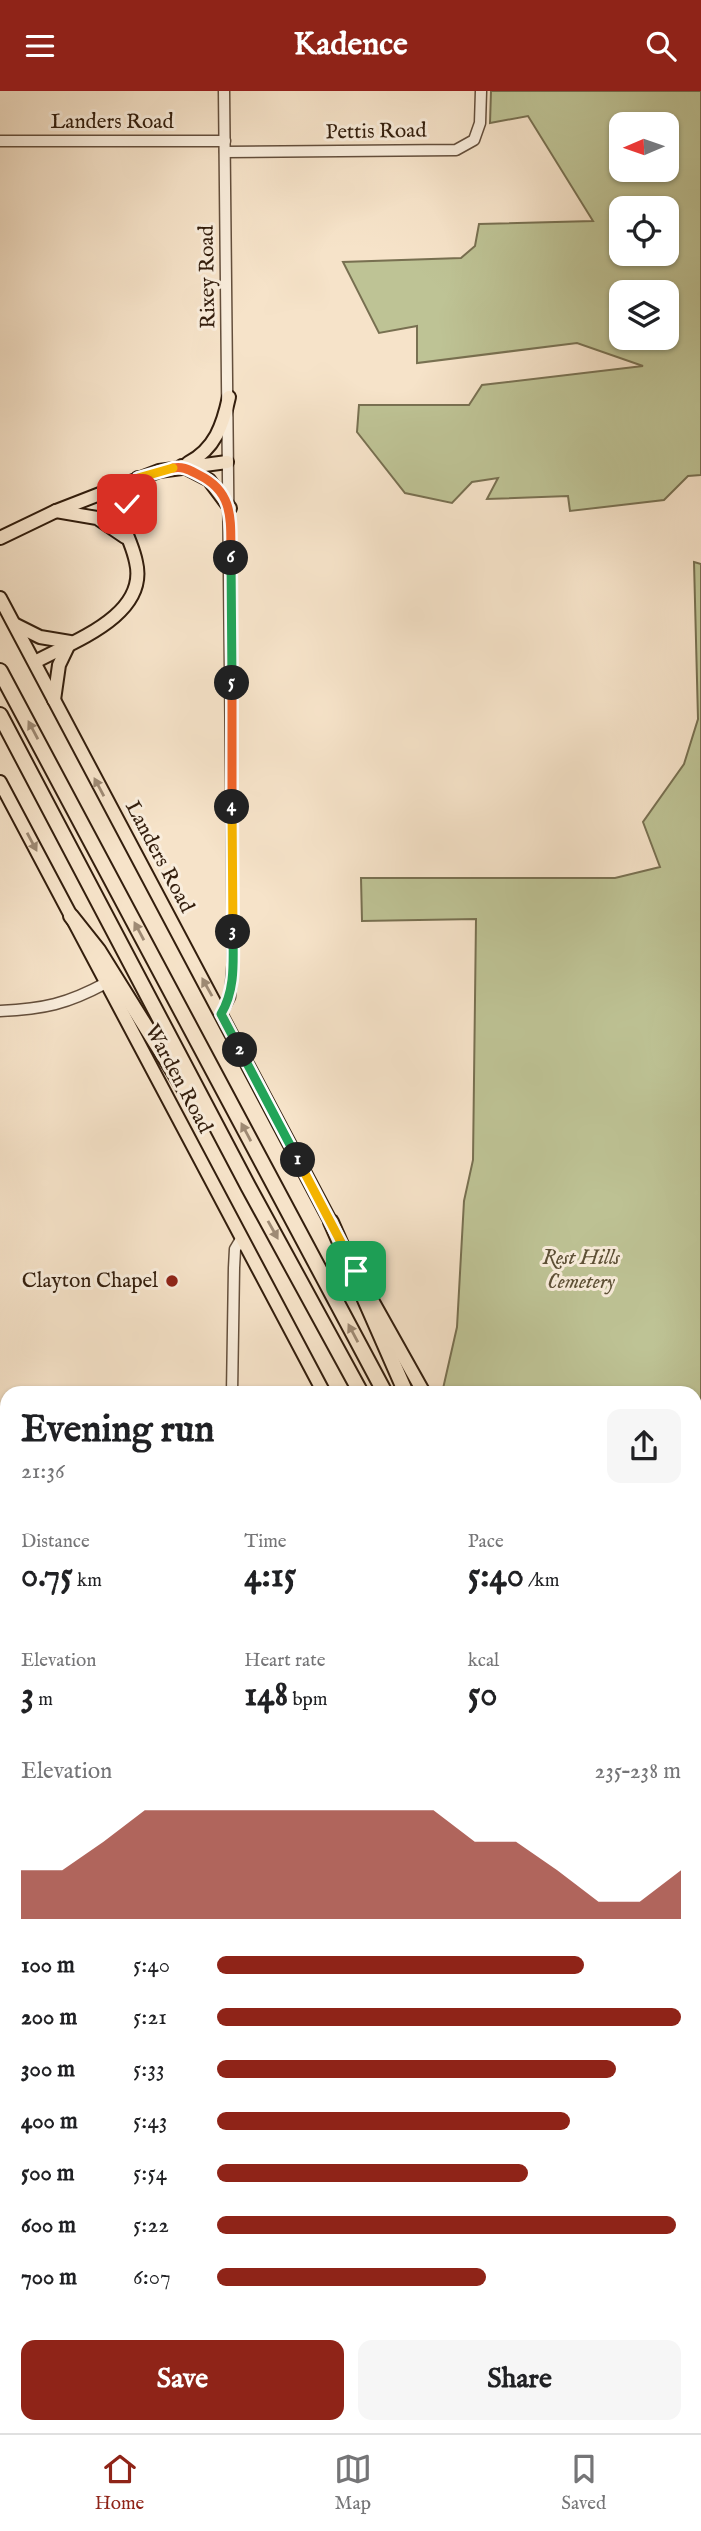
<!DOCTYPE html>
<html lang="en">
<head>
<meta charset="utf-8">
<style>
  body { margin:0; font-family:"IM FELL English",serif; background:#f6f6f6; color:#202124; height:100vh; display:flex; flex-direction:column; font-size:26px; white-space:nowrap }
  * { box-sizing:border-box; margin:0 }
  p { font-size:23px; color:#757577 }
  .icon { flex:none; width:38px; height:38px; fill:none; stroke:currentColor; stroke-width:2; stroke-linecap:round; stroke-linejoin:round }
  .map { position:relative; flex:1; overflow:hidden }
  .side { position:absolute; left:0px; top:1295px; width:702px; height:1048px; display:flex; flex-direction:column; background:#fff; border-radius:21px 21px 0 0; box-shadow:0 2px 5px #0004 }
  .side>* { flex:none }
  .needle { width:46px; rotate:268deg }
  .tools { position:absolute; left:609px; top:21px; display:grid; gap:14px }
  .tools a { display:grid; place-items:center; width:70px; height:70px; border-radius:14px; background:#fff; box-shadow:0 2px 5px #0004; font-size:35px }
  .pin { position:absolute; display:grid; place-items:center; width:60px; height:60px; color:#fff; margin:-30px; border-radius:14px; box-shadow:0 4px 10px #0006 }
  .km { position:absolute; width:35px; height:35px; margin:-18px; border-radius:50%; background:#222; color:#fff; font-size:19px; line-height:35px; text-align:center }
  .round { display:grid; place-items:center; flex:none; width:74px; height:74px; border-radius:14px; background:#f6f6f6 }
  .headline { display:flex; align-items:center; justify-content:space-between; height:119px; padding:0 21px }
  h1 { font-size:38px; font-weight:800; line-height:52px }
  .figures { display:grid; grid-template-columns:repeat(3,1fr); gap:10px; height:119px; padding:7px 21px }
  .figures div { display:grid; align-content:center }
  .figures b { font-size:35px; font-weight:800 }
  .figures small { font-size:19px; font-weight:400 }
  .figures p { font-size:19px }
  .chart { height:196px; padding:14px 21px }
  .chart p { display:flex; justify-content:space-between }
  .chart svg { width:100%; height:126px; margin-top:7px; fill:#8f2418; opacity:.7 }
  .button { display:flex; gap:14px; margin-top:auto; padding:14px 21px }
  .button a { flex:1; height:80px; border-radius:14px; background:#8f2418; color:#fff; font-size:28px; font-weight:800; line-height:80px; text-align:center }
  .button a+a { background:#f6f6f6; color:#202124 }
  ul { padding:0 21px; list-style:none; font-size:23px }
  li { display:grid; grid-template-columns:112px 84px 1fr; align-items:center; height:52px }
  li i { height:18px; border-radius:9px; background:#8f2418 }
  header { display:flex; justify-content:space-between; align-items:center; height:91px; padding:0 21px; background:#8f2418; color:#fff; font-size:32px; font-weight:800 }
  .tabs { display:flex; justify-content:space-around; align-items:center; height:98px; border-top:2px solid #e0e0e0; background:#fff; font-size:19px; color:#757577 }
  .tabs a { display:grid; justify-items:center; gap:4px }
  .tabs .on { color:#8f2418 }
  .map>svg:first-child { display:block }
  .green { fill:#bec395; stroke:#787051; stroke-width:2; fill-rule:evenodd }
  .water { fill:#9dbeb4; stroke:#737e71; stroke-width:2 }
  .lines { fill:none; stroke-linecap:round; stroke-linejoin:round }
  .minor-casing { stroke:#644f3c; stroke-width:13 }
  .major-casing { stroke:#331e0d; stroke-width:16 }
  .highway-casing { stroke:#331e0d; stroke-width:18 }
  .minor { stroke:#f9eddc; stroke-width:10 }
  .major { stroke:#f6e3c9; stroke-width:12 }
  .highway { stroke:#f6e3c9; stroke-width:14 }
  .oneway { fill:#9e8a74 }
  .split-1-casing { stroke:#fff; stroke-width:14 }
  .split-2-casing { stroke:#fff; stroke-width:14 }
  .split-3-casing { stroke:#fff; stroke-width:14 }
  .split-4-casing { stroke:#fff; stroke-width:14 }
  .split-5-casing { stroke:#fff; stroke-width:14 }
  .split-6-casing { stroke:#fff; stroke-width:14 }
  .split-7-casing { stroke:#fff; stroke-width:14 }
  .split-8-casing { stroke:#fff; stroke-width:14 }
  .split-1 { stroke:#f5b400; stroke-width:9 }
  .split-2 { stroke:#22a559; stroke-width:9 }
  .split-3 { stroke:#22a559; stroke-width:9 }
  .split-4 { stroke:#f5b400; stroke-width:9 }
  .split-5 { stroke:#f0652b; stroke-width:9 }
  .split-6 { stroke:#22a559; stroke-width:9 }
  .split-7 { stroke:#f0652b; stroke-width:9 }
  .split-8 { stroke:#f5b400; stroke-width:9 }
  .poi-dot { fill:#8f2418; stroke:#f9eddc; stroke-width:2.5 }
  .labels { text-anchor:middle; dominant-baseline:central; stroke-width:6; stroke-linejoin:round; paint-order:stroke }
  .street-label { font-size:21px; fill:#331e0d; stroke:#f9eddc }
  .park-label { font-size:21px; font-style:italic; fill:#5d5036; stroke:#f9eddc }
  .poi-label { font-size:21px; fill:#331e0d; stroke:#f9eddc; text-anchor:end }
</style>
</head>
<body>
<header><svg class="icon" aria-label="menu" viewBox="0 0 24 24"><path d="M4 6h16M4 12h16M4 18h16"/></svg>Kadence<svg class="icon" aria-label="search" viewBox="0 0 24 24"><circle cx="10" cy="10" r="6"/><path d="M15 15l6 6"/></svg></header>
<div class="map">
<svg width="701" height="2342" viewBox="0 0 701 2342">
  <rect width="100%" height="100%" fill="#f6e3c9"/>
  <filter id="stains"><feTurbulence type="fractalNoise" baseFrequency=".00286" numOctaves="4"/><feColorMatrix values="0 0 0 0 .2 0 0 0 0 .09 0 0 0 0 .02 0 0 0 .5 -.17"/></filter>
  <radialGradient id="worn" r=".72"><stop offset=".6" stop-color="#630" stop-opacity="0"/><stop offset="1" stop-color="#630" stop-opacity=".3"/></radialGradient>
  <g class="green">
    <path d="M491 0H701V384L688 385 664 409 570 420 568 405 487 408 498 387 472 391 452 412 405 402 357 341 359 314H469L482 294 643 275 577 252 417 272V235L379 242 343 171 461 167 475 155 479 133 593 130 528 25 490 32ZM621 33H667V79H621ZM621 117H667V163H621ZM621 201H667V247H621Z"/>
    <path d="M694 471 701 473V1660L695 1653V1302H442L457 1236 464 1110 473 1069 476 828 362 830 361 787H615L660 776 643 731 684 673 698 628Z"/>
  </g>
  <g class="water">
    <path d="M7 1644V1709L0 1711V1645Z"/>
    <path d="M0 1738 7 1745V1794L0 1793Z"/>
    <path d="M0 1865 7 1871V2044L0 2035Z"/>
  </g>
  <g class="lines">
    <defs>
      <g id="minor">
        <path d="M0 50H225"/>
        <path d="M225 61 456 59 474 49 480 32 481 0"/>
        <path d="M0 920C44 918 67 913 106 892"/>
        <path d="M221 923 230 906 233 868 224 0"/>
        <path d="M232 1302 234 1177 235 1158 241 1148"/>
        <path d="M0 1334H7"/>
        <path d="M0 1832H7"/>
        <path d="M695 2331H701"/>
        <path d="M182 2336V2342"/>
        <path d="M286 2336V2342"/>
        <path d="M396 2336V2342"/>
        <path d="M505 2336V2342"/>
        <path d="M0 2337 42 2336"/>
        <path d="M615 2342V2336"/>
      </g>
      <g id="major">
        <path d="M188 372C215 358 223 334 229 306"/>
        <path d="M182 375 209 389 230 417"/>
        <path d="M56 420 97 427 125 446"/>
        <path d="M127 441V411L138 387"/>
        <path d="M0 447 56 420 159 380 227 371"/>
        <path d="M0 507 335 1139"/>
        <path d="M16 534 40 546 70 551 59 574 54 609"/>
        <path d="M35 571C71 551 149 525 136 471 131 446 116 423 107 399"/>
        <path d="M0 691 324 1302"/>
        <path d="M373 1211 424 1302"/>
        <path d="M0 1588H7"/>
        <path d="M695 1668 701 1674"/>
        <path d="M695 1683 701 1689"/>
        <path d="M695 1793 701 1800"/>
      </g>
      <g id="highway">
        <path d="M0 580 385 1302"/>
        <path d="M0 624 248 1095 361 1302"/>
        <path d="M71 825 98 859 202 1026"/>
        <path d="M331 1131 406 1302"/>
        <path d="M695 1717 701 1723"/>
        <path d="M695 1747 701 1753"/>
      </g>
    </defs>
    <use href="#minor" class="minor-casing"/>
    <use href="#major" class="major-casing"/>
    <use href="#highway" class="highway-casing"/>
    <use href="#minor" class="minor"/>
    <use href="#major" class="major"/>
    <use href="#highway" class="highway"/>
  </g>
  <defs><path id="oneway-solid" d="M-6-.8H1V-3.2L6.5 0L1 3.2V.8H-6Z" transform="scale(1.75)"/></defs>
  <g class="oneway">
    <use href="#oneway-solid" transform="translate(33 639) rotate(-118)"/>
    <use href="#oneway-solid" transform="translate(99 696) rotate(-118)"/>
    <use href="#oneway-solid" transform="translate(32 751) rotate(62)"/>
    <use href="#oneway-solid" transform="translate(139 840) rotate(-118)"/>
    <use href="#oneway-solid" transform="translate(207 896) rotate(-119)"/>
    <use href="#oneway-solid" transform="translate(246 1041) rotate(-118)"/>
    <use href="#oneway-solid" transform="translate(273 1139) rotate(61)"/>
    <use href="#oneway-solid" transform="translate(353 1242) rotate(-118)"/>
  </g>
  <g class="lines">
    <defs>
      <path id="split-1" d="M298 1069 356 1180"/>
      <path id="split-2" d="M240 959 298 1069"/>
      <path id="split-3" d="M233 841C233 869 236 898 221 923L240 959"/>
      <path id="split-4" d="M232 716 233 841"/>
      <path id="split-5" d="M232 592V716"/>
      <path id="split-6" d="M231 467 232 592"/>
      <path id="split-7" d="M173 377C183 375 189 379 199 384 236 402 230 432 231 467"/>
      <path id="split-8" d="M127 413 138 387 173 377"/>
    </defs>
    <use href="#split-1" class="split-1-casing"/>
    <use href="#split-2" class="split-2-casing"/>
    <use href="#split-3" class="split-3-casing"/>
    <use href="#split-4" class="split-4-casing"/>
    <use href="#split-5" class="split-5-casing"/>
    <use href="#split-6" class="split-6-casing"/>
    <use href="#split-7" class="split-7-casing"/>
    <use href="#split-8" class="split-8-casing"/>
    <use href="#split-1" class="split-1"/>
    <use href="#split-2" class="split-2"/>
    <use href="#split-3" class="split-3"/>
    <use href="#split-4" class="split-4"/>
    <use href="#split-5" class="split-5"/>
    <use href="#split-6" class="split-6"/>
    <use href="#split-7" class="split-7"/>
    <use href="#split-8" class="split-8"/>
  </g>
  <circle class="poi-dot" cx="172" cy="1190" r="7"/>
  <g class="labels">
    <g class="street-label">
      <text x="112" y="31">Landers Road</text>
      <text transform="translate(376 41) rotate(-1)">Pettis Road</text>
      <text transform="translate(208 186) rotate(-91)">Rixey Road</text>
      <text transform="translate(159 766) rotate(62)">Landers Road</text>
      <text transform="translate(178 988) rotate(62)">Warden Road</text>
    </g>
    <g class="park-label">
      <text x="581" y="1167">Rest Hills<tspan x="581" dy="24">Cemetery</tspan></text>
    </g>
    <g class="poi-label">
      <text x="158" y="1190">Clayton Chapel</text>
    </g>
  </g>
  <rect width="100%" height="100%" filter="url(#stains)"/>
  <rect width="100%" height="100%" fill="url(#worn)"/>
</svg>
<div class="tools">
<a><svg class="needle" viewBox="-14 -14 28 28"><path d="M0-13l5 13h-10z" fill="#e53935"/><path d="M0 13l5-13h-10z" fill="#757577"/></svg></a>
<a><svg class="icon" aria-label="locate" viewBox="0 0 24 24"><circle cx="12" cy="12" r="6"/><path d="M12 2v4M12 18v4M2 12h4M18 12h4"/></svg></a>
<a><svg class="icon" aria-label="layers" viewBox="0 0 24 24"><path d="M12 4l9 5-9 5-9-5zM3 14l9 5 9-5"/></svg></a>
</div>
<div class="pin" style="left:356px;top:1180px;background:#1e9e55"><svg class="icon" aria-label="arrive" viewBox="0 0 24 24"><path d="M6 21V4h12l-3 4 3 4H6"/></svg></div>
<div class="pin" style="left:127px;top:413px;background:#d93025"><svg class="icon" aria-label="check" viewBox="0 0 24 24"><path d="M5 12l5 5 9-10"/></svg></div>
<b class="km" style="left:298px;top:1069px">1</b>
<b class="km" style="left:240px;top:959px">2</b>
<b class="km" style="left:233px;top:841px">3</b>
<b class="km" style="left:232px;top:716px">4</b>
<b class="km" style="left:232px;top:592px">5</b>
<b class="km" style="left:231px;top:467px">6</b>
<section class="side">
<div class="headline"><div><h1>Evening run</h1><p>21:36</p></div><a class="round"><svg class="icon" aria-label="share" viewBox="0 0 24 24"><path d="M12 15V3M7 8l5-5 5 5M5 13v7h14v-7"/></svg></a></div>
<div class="figures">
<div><p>Distance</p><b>0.75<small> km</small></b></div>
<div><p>Time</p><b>4:15</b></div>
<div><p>Pace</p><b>5:40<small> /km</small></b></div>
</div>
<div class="figures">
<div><p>Elevation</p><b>3<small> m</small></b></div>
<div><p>Heart rate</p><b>148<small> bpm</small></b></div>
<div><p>kcal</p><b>50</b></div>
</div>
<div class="chart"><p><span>Elevation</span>235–238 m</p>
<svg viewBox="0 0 160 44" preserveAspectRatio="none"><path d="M0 44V27L10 27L20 17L30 6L40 6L50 6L60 6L70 6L80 6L90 6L100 6L110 17L120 17L130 27L140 38L150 38L160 27V44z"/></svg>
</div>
<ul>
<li><b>100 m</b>5:40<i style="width:79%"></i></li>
<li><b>200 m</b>5:21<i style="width:100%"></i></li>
<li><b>300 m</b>5:33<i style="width:86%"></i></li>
<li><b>400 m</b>5:43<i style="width:76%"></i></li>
<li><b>500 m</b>5:54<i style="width:67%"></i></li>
<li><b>600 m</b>5:22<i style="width:99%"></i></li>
<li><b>700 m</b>6:07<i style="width:58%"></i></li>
</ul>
<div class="button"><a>Save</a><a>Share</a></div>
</section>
</div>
<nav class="tabs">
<a class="on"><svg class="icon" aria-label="home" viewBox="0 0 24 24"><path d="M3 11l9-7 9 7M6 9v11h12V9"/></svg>Home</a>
<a><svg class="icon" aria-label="map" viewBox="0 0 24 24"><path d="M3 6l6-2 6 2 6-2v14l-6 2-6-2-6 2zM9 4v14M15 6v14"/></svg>Map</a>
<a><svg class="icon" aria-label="saved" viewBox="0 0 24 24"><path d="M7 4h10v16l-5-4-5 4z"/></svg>Saved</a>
</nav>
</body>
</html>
